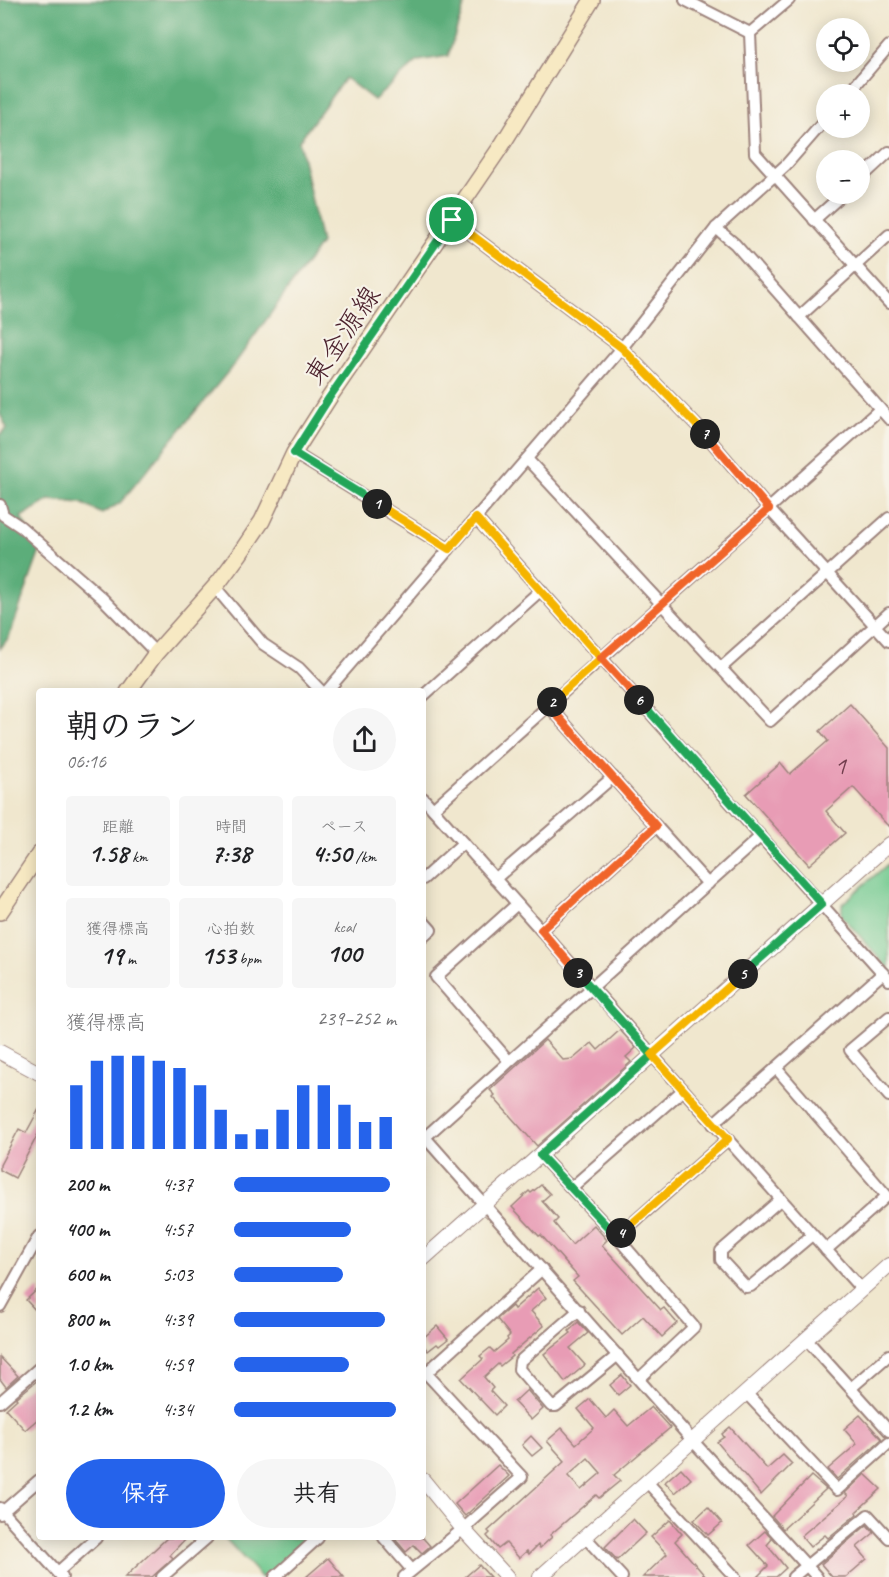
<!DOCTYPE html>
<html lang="ja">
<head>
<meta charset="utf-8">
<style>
  body { margin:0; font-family:Caveat,"Klee One",sans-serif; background:#f6f6f6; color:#202124; height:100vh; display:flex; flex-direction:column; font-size:22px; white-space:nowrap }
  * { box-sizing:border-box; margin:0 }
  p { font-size:20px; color:#757577 }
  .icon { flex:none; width:33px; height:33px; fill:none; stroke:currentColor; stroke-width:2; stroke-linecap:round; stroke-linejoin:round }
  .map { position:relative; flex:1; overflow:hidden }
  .details { position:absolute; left:36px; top:688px; width:390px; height:852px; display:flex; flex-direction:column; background:#fff; border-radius:6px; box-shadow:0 3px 15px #0003 }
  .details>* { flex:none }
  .controls { position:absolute; left:816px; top:18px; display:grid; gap:12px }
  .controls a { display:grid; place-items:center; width:54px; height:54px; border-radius:50%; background:#fff; box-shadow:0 3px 15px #0003; font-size:30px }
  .pin { position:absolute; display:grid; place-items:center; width:51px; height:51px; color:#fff; margin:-26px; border:3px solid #fff; border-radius:50%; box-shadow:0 2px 6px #0007 }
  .km { position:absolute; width:30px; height:30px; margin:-15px; border-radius:50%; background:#222; color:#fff; font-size:16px; line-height:30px; text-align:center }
  .round { display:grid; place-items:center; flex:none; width:63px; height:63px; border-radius:32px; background:#f6f6f6 }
  .head { display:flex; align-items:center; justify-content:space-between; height:102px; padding:0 30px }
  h1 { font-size:33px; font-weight:700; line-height:45px }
  .stats { display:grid; grid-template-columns:repeat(3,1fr); gap:9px; height:102px; padding:6px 30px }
  .stats div { display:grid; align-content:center; border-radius:6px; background:#f6f6f6; text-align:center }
  .stats b { font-size:26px; font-weight:700 }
  .stats small { font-size:16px; font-weight:400 }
  .stats p { font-size:16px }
  .chart { height:168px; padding:12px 30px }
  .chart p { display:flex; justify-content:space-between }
  .chart svg { width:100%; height:108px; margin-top:6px; stroke:#2563eb; stroke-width:6 }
  .action { display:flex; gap:12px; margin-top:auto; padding:12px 30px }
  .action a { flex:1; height:69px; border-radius:36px; background:#2563eb; color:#fff; font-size:24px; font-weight:700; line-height:69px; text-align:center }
  .action a+a { background:#f6f6f6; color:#202124 }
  ul { padding:0 30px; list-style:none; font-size:20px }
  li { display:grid; grid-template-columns:96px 72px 1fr; align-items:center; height:45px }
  li i { height:15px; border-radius:8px; background:#2563eb }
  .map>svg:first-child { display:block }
  .green { fill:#71c98f; stroke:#5e745d; stroke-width:1.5 }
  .forest { fill:#5cad7a; stroke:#536652; stroke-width:1.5 }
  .building { fill:#e89cb5; fill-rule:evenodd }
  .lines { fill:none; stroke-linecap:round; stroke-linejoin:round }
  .minor-casing { stroke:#9d837c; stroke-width:14 }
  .tertiary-casing { stroke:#9d837c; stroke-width:16 }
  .secondary-casing { stroke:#9d837c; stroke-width:18 }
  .minor { stroke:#fff; stroke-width:10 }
  .tertiary { stroke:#fff; stroke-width:14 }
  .secondary { stroke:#f7e9c3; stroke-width:15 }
  .split-1-casing { stroke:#fff; stroke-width:12 }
  .split-2-casing { stroke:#fff; stroke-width:12 }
  .split-3-casing { stroke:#fff; stroke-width:12 }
  .split-4-casing { stroke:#fff; stroke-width:12 }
  .split-5-casing { stroke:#fff; stroke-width:12 }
  .split-6-casing { stroke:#fff; stroke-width:12 }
  .split-7-casing { stroke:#fff; stroke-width:12 }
  .split-8-casing { stroke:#fff; stroke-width:12 }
  .split-1 { stroke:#22a559; stroke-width:8 }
  .split-2 { stroke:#f5b400; stroke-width:8 }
  .split-3 { stroke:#f0652b; stroke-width:8 }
  .split-4 { stroke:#22a559; stroke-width:8 }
  .split-5 { stroke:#f5b400; stroke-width:8 }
  .split-6 { stroke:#22a559; stroke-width:8 }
  .split-7 { stroke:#f0652b; stroke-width:8 }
  .split-8 { stroke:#f5b400; stroke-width:8 }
  .labels { text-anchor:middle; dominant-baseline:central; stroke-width:4.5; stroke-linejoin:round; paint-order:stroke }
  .number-label { font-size:26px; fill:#723e4e }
  .street-label { font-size:28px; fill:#4a1f2b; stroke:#f7f3e8 }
</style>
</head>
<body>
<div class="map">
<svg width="889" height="1577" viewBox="0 0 889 1577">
  <rect width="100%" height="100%" fill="#f7f3e8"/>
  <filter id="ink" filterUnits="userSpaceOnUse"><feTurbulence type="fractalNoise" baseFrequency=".0167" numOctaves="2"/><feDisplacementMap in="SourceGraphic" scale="12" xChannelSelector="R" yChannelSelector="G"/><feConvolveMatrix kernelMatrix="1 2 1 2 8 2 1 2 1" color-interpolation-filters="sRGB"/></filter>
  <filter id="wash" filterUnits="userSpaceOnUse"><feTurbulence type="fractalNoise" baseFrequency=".008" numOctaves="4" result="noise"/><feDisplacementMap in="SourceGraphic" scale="24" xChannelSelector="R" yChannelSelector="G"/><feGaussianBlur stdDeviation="1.35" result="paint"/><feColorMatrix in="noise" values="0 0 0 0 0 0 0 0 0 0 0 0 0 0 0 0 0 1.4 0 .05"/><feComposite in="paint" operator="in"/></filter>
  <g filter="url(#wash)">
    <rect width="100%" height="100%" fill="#f0e7ce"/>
    <g class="green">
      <path d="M889 863V969L842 916V904Z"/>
      <path d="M225 1538H311L267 1577H261Z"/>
    </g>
    <path class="forest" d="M0 0H466L448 56 418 61 374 100 345 78 299 141 321 243 236 362 120 503 102 514 81 503 49 500 21 517 40 551 9 637 0 649V435L7 428 0 414Z"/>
    <g id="blocks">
      <g class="building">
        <path d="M850 704 889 748V827L853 787 826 811 845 833 809 865 746 794 781 763 790 774 828 741 820 731Z"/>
        <path d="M620 1030 636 1048 626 1057 631 1062 537 1146 493 1097 495 1095 490 1090 545 1040 563 1060 573 1059 592 1043 598 1050Z"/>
        <path d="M39 1109V1132L15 1178 0 1170V1165L19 1129 26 1133Z"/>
        <path d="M541 1185 550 1194 542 1201 558 1219 554 1223 572 1245 594 1225 607 1240 602 1245 621 1266 661 1310 664 1308 677 1323 662 1337 643 1316 622 1335 573 1281 578 1277 541 1235 539 1236 512 1207 529 1191 531 1193Z"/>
        <path d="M39 1288V1314L26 1300Z"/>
        <path d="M538 1288 546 1298 531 1311 544 1326 511 1354 512 1356 500 1366 498 1364 484 1377 493 1388 490 1391 504 1406 495 1415 461 1379 483 1359 480 1356 490 1348 494 1352 508 1340 507 1338 510 1335 497 1319 512 1306 514 1309Z"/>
        <path d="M578 1322 588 1333 570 1348 585 1365 565 1382 544 1354 571 1333 569 1331Z"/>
        <path d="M437 1326 448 1339 439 1346 437 1344 428 1351 423 1345V1338Z"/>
        <path d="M0 1357 18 1376 6 1387 0 1379Z"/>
        <path d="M622 1375 630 1385 618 1395 610 1385Z"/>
        <path d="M39 1379V1418L25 1430 6 1409 17 1399 16 1398Z"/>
        <path d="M527 1390 543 1409 531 1420 514 1402Z"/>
        <path d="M590 1399 606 1418 614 1410 628 1426 651 1407 670 1428 614 1475 620 1481 599 1498 596 1495 550 1535 552 1537 540 1548 538 1545 529 1554 527 1551 519 1558 506 1543 498 1549 487 1536 490 1533 488 1531 565 1461 547 1441 562 1428 576 1444 594 1428 578 1409ZM588 1458 601 1473 581 1490 568 1476Z"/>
        <path d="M860 1415 882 1439 837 1479 828 1469 857 1444 844 1429Z"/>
        <path d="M730 1427 767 1469 783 1455 792 1464 761 1495 717 1442 724 1437 722 1434Z"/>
        <path d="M531 1436 542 1448 532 1456 522 1445Z"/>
        <path d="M498 1465 509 1476 465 1516 455 1504Z"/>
        <path d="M681 1468 691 1479 675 1493 665 1482Z"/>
        <path d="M865 1474 881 1489 856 1512 857 1514 828 1538 825 1535 810 1547 801 1536 848 1496 845 1493Z"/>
        <path d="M811 1476 826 1489 783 1529 772 1516Z"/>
        <path d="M708 1507 722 1523 708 1535 694 1520Z"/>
        <path d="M633 1519 646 1533 617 1560 605 1547Z"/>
        <path d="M670 1520 682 1534 675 1541 706 1577H643L667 1554 651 1537Z"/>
        <path d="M867 1525 874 1533 857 1547 867 1559 846 1577H832L821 1564Z"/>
        <path d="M765 1531 772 1539 767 1545 786 1568 776 1577H757L768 1566 749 1545Z"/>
        <path d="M167 1538H186L170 1555 173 1558 152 1577H125Z"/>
        <path d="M394 1538H423L430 1546 422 1553 414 1545 406 1552Z"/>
        <path d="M328 1558 344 1577H306Z"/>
        <path d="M479 1565 490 1577H465Z"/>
      </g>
    </g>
  </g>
  <g filter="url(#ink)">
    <use href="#blocks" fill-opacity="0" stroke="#9d837c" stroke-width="1.5"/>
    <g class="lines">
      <defs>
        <g id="minor">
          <path d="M685 0 750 33"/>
          <path d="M789 0 750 33 755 153 889 303"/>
          <path d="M848 94 889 46"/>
          <path d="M860 179 889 152"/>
          <path d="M452 220 622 348 705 434 769 509 889 641"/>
          <path d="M814 220 843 194"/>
          <path d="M716 228 735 244 889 419"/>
          <path d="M799 317 889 235"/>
          <path d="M294 453 449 549"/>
          <path d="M527 459 770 721 889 613"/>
          <path d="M0 505 3 515 21 527 102 598 156 653"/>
          <path d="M476 518 889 980"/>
          <path d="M215 587 263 644 299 668 322 692"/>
          <path d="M721 668 889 518"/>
          <path d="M326 692 622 348 716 228 786 165 826 119"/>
          <path d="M423 696 541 590"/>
          <path d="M548 705 708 884"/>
          <path d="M423 798 862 1290"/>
          <path d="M433 809 880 409"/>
          <path d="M423 879 463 843"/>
          <path d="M495 879 613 777"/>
          <path d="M423 921 431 930 423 937"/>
          <path d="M541 930 656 826"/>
          <path d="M889 1017 850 1050 889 1096"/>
          <path d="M509 1061 436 977 517 904"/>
          <path d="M776 1068 887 1196 826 1250"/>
          <path d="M713 1124 883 973"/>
          <path d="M423 1135 692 1440 817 1577"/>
          <path d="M423 1139 761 836"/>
          <path d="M540 1155 617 1237 694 1327 639 1379"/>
          <path d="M571 1188 683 1090"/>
          <path d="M781 1199 721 1251V1260L746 1287 751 1286 812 1235"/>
          <path d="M617 1237 728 1139"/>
          <path d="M0 1306 39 1236"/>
          <path d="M579 1310 520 1361 519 1369 551 1406H556L618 1355"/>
          <path d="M806 1339 889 1431"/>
          <path d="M851 1388 889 1355"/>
          <path d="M747 1394 837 1490 889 1443"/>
          <path d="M0 1402 39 1368"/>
          <path d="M648 1483 735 1577"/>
          <path d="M0 1508 62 1577"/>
          <path d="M0 1514 39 1480"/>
          <path d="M384 1538 412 1570"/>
          <path d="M586 1538 622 1577"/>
          <path d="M58 1572 96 1538"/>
          <path d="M162 1577 207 1538"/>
          <path d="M275 1577 318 1538"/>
          <path d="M404 1577 463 1529 522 1477 426 1373 542 1269"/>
          <path d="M793 1577 868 1515 889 1538"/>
        </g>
        <g id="tertiary">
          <path d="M0 1052 39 1073"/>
          <path d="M423 1259 889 844"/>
          <path d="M423 1480 463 1529 507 1577"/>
          <path d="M540 1577 889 1265"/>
        </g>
        <g id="secondary">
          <path d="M128 692 156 653 219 582 239 555 262 521 294 453 329 398 502 145 592 0"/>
          <path d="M0 912 39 854"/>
        </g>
      </defs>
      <use href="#minor" class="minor-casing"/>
      <use href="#tertiary" class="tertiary-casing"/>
      <use href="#secondary" class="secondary-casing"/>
      <use href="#minor" class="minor"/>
      <use href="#tertiary" class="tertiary"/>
      <use href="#secondary" class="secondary"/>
    </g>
  </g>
  <g class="lines" filter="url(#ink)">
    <defs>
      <path id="split-1" d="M377 504 294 453 329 398 452 220"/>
      <path id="split-2" d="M377 504 449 549 476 518 601 658 552 702"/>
      <path id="split-3" d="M552 702 548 705 656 826 541 930 578 973"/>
      <path id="split-4" d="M578 973 652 1055 540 1155 617 1237 621 1233"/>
      <path id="split-5" d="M621 1233 728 1139 652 1055 743 974"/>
      <path id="split-6" d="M639 700 822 904 743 974"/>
      <path id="split-7" d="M639 700 601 658 769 509 705 434"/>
      <path id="split-8" d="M452 220 622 348 705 434"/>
    </defs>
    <use href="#split-1" class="split-1-casing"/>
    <use href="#split-2" class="split-2-casing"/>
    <use href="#split-3" class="split-3-casing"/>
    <use href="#split-4" class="split-4-casing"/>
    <use href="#split-5" class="split-5-casing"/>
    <use href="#split-6" class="split-6-casing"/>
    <use href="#split-7" class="split-7-casing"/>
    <use href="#split-8" class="split-8-casing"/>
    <use href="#split-1" class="split-1"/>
    <use href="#split-2" class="split-2"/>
    <use href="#split-3" class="split-3"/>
    <use href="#split-4" class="split-4"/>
    <use href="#split-5" class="split-5"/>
    <use href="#split-6" class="split-6"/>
    <use href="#split-7" class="split-7"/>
    <use href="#split-8" class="split-8"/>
  </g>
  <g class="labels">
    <g class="number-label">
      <text x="840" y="765">1</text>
    </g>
    <g class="street-label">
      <text transform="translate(342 335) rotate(-56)">東金源線</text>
    </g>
  </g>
</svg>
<div class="controls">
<a><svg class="icon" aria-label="locate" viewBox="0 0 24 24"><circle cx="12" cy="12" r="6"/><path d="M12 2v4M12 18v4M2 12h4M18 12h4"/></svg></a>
<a>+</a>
<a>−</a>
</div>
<div class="pin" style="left:452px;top:220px;background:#1e9e55"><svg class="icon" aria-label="arrive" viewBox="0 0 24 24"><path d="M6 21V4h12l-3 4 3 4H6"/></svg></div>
<b class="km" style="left:377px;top:504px">1</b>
<b class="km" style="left:552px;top:702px">2</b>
<b class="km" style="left:578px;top:973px">3</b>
<b class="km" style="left:621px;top:1233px">4</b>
<b class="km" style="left:743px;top:974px">5</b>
<b class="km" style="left:639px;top:700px">6</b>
<b class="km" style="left:705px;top:434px">7</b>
<section class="details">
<div class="head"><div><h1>朝のラン</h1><p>06:16</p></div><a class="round"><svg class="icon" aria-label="share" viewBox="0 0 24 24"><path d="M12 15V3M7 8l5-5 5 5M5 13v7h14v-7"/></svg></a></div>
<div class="stats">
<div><p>距離</p><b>1.58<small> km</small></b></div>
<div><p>時間</p><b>7:38</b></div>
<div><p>ペース</p><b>4:50<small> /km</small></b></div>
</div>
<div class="stats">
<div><p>獲得標高</p><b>19<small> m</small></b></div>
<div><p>心拍数</p><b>153<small> bpm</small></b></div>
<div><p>kcal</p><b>100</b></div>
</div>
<div class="chart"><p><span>獲得標高</span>239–252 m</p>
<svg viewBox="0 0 160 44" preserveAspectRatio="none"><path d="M5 44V18M15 44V8M25 44V6M35 44V6M45 44V8M55 44V11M65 44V18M75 44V28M85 44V38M95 44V36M105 44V28M115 44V18M125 44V18M135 44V26M145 44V33M155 44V31"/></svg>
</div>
<ul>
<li><b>200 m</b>4:37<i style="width:96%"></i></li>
<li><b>400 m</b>4:57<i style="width:72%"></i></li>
<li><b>600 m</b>5:03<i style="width:67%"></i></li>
<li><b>800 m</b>4:39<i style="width:93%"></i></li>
<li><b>1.0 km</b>4:59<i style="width:71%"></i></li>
<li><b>1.2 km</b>4:34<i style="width:100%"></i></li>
</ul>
<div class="action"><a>保存</a><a>共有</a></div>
</section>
</div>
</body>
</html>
